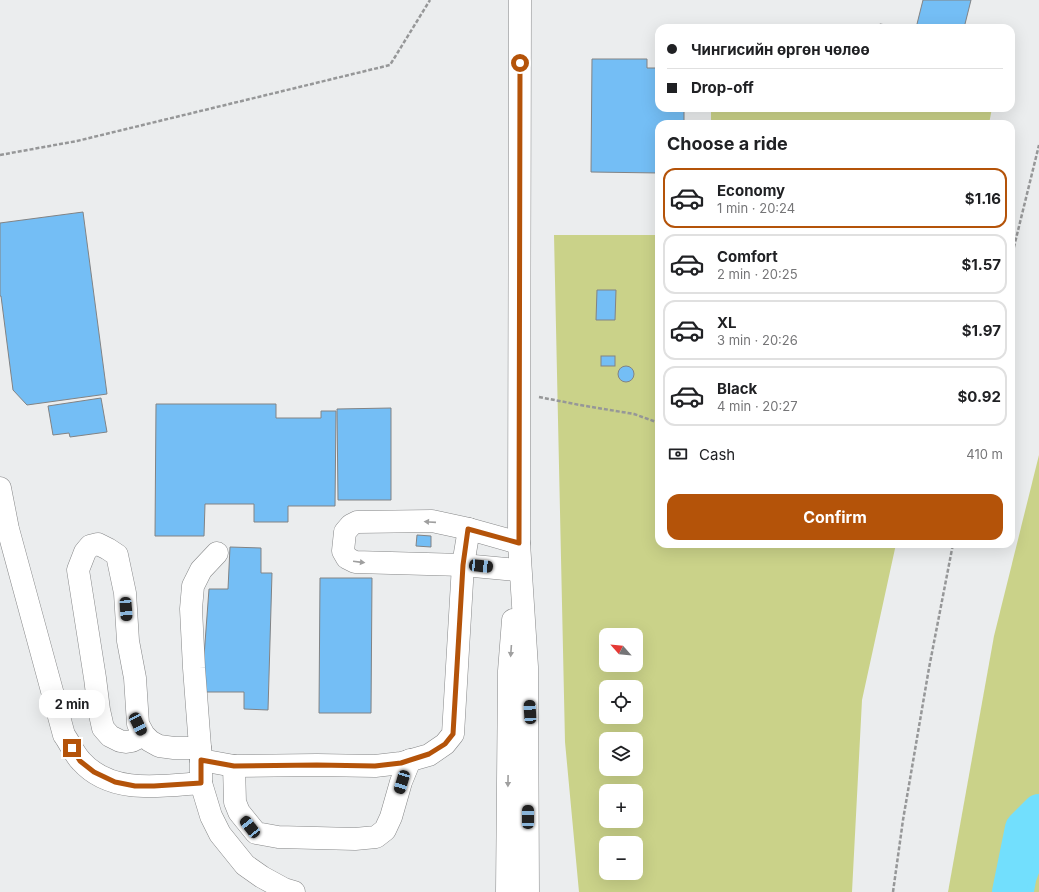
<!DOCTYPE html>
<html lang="en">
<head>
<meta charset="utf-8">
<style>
  body { margin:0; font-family:Inter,sans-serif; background:#f6f6f6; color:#202124; height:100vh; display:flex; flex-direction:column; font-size:15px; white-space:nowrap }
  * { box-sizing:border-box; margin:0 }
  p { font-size:13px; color:#757577 }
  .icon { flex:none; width:22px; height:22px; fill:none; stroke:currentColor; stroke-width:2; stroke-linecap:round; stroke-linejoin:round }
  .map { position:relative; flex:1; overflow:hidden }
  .drawer { position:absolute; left:655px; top:120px; width:360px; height:428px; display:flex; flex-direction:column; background:#fff; border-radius:12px; box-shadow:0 4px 16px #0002 }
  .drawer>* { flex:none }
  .guide { position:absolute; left:655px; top:24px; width:360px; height:88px; border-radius:12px; box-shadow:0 4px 16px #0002; display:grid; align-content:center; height:88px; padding:0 12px; background:#fff }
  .needle { width:26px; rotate:297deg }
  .buttons { position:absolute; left:599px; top:628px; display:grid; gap:8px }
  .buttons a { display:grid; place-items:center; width:44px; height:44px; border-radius:8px; background:#fff; box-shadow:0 4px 16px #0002; font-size:20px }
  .end { position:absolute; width:18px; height:18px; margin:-9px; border:5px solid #b45309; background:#fff; box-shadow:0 0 0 2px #fff }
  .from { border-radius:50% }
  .bubble { position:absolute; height:28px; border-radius:12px; background:#fff; box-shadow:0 4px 16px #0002; font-size:13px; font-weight:700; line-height:28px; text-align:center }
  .car { position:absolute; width:12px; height:24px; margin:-12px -6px; border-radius:5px; box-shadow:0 0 3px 1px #0007; background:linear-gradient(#222 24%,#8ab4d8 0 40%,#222 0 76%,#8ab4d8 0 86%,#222 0) }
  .guide b { display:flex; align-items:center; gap:14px; height:38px; font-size:15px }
  .guide b+b { border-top:1px solid #e0e0e0 }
  .guide i { width:10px; height:10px; background:#202124 }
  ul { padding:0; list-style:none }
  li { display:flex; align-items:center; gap:12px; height:60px; margin:0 8px 6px; padding:0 4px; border:2px solid #e0e0e0; border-radius:12px }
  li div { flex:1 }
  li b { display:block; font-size:15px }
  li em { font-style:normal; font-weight:700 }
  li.active { border-color:#b45309 }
  li>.icon { width:36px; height:36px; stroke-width:1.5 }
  h2 { padding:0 12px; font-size:18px; line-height:48px }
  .pay { display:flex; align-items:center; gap:10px; height:44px; padding:0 12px; font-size:15px }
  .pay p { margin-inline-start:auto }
  .action { display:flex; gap:8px; margin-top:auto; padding:8px 12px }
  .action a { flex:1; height:46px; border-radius:12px; background:#b45309; color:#fff; font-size:16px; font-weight:700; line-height:46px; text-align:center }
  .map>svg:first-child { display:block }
</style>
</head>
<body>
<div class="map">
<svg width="1039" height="892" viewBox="0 0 1039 892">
  <rect width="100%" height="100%" fill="#ebedee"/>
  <g fill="#cad289" fill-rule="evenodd">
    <polygon points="711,108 992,108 989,124 711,124"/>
    <path d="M554 235H659V544H896L862 700 852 892H579L565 742ZM606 635H636V665H606ZM606 687H636V717H606ZM606 739H636V769H606ZM606 791H636V821H606ZM606 843H636V873H606Z"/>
    <polygon points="1039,455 1039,892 948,892 994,636"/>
  </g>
  <polygon fill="#72dffd" points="1039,804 1039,873 1036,881 1034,892 1005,892 1009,870 1033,811"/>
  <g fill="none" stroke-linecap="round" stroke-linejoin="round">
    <polyline stroke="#72dffd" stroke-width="34" points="1009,892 1022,828 1039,811"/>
  </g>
  <g fill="#74bef5" stroke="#828384">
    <polygon points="923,0 971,0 964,28 916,28"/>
    <polygon points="880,24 886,25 888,28 875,28"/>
    <polygon points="592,59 647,59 647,68 659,68 659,108 684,108 684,124 659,124 659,173 591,172"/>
    <polygon points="83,212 107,394 27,405 13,390 1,296 0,296 0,223"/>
    <polygon points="597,290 616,290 615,320 596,320"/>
    <rect x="601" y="356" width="14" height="10"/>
    <circle cx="626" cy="374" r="8"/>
    <polygon points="101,398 107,432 70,437 69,433 53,435 48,406"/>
    <polygon points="156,404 276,404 276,418 321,418 321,411 336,411 335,506 288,506 288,522 254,522 254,504 205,504 204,536 155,536"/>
    <polygon points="391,408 391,500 338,500 337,409"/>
    <polygon points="417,535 431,536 431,547 416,546"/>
    <polygon points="230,547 261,548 261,573 272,573 268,710 244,709 244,692 206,692 203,670 209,589 228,589"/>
    <polygon points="320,578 372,578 371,713 319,713"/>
  </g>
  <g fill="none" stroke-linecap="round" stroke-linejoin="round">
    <defs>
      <g id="minor">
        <path d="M0 488 8 529 64 735C70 743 74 754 81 761 111 795 161 786 201 783"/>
        <polyline points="217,553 201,570 193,586 191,609 194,668 201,760 201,783 211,816 220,834 245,865 262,877 284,889 294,892"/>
        <polyline points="517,570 463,565 355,562 347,558 343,551 345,532 351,525 357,522 432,521 469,529 519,543"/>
        <polyline points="144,735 132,741 126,742 120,741 110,736 103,728 99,710 95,678 78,570 85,552 90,546 98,544 108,549 117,555 125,593 128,641 135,678 138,724 144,735 150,741 159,746 174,748 200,748"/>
        <polyline points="201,760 234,766 317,765 375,766 401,763 429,755 445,744 453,734 463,565 469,529"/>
        <polyline points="234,766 235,802 239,812 256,833 278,837 355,839 376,837 385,830 391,817 401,782 410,760"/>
      </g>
      <g id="highway">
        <polyline points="520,0 519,543 527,667 528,892"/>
        <polyline points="507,892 509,671 513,620"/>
      </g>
    </defs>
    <use href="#minor" stroke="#868788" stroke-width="23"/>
    <use href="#highway" stroke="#868788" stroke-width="23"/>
    <g stroke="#969798" stroke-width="2.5" stroke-dasharray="4 2" stroke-linecap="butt">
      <polyline points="0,155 77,141 390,65 430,0"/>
      <polyline points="1011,259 1039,145"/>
      <polyline points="539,397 580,405 634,414 659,423"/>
      <polyline points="893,892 903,820 929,668 953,544"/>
    </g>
    <use href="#minor" stroke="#fff" stroke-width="22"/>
    <use href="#highway" stroke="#fff" stroke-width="22"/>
  </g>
  <defs><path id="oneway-solid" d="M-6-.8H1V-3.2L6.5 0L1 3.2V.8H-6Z"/></defs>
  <g fill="#9f9f9f">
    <use href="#oneway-solid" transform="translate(430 522) rotate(-176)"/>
    <use href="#oneway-solid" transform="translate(359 562) rotate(7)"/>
    <use href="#oneway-solid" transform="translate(511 651) rotate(94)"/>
    <use href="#oneway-solid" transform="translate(508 781) rotate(91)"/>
  </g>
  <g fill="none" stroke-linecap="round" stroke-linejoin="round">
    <polyline stroke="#b45309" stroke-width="5" points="72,748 80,761 94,772 115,782 135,786 154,786 201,783 201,760 234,766 317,765 375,766 401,763 429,754 445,744 453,734 463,565 468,529 519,543 520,63"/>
  </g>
</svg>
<div class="buttons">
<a><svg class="needle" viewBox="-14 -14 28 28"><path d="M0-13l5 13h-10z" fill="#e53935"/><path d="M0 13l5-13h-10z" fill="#757577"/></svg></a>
<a><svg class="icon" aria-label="locate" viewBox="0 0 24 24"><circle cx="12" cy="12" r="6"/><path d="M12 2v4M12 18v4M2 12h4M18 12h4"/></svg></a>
<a><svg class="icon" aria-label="layers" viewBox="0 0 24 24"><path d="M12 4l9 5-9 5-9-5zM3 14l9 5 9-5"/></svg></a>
<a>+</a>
<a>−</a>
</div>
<i class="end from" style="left:520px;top:63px"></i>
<i class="end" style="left:72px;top:748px"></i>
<div class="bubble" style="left:39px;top:690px;width:66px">2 min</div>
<i class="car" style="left:481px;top:566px;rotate:96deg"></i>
<i class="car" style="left:126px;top:609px;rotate:176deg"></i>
<i class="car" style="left:530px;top:712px;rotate:357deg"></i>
<i class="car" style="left:138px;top:724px;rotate:154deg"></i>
<i class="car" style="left:402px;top:782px;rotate:197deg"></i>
<i class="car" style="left:528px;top:817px;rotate:0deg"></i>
<i class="car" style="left:250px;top:827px;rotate:322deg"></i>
<div class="guide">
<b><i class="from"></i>Чингисийн өргөн чөлөө</b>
<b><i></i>Drop-off</b>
</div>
<section class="drawer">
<h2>Choose a ride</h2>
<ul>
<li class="active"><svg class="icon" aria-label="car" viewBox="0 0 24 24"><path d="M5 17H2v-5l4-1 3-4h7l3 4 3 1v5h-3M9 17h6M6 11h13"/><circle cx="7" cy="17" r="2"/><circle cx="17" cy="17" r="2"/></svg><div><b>Economy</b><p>1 min · 20:24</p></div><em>$1.16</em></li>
<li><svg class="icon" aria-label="car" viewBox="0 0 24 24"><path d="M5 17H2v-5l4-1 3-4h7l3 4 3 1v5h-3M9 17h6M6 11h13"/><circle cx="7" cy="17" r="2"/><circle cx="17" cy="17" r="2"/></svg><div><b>Comfort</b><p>2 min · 20:25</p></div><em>$1.57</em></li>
<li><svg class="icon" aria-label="car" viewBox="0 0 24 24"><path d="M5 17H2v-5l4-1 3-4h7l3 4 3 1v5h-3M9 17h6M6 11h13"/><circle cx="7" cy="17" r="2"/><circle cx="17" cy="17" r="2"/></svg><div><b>XL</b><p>3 min · 20:26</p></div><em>$1.97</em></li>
<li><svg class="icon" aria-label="car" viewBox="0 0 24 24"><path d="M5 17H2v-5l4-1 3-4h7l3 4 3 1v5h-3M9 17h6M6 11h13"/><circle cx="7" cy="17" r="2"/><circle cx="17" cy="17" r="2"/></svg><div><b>Black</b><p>4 min · 20:27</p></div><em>$0.92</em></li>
</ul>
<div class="pay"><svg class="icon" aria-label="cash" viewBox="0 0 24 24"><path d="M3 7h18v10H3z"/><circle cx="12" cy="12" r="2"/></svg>Cash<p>410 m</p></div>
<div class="action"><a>Confirm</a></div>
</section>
</div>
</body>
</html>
